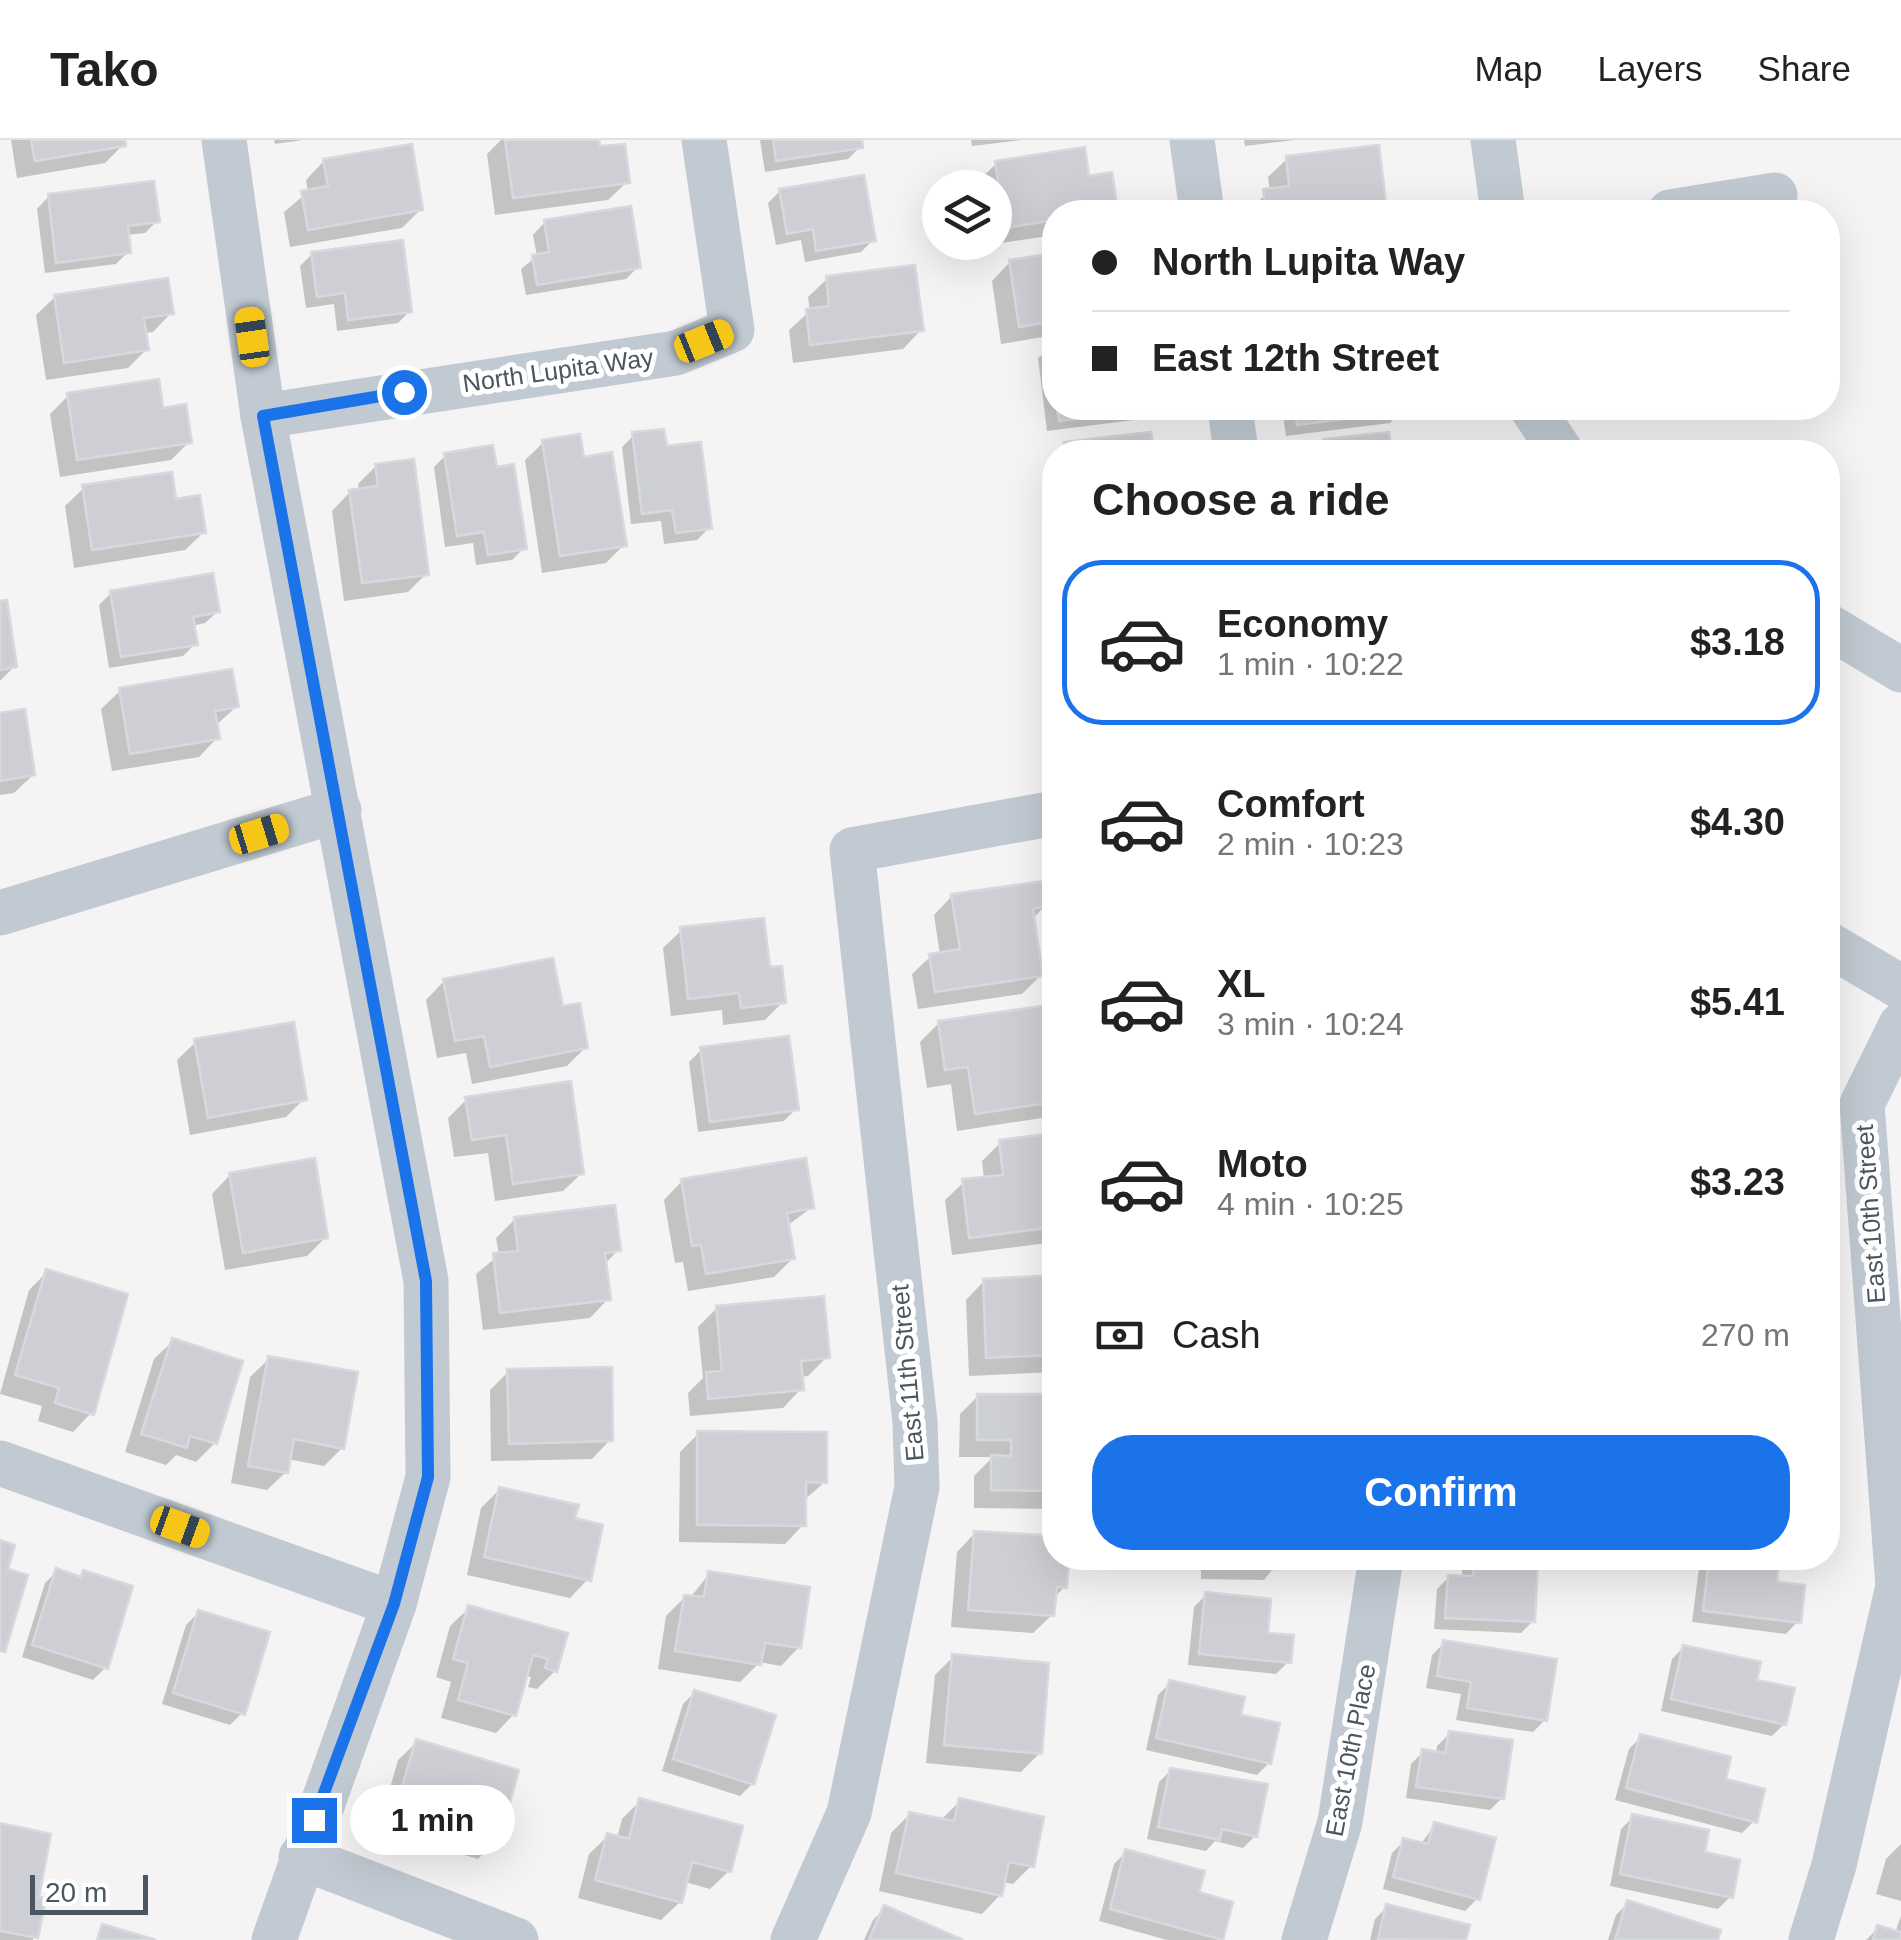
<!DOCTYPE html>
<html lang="en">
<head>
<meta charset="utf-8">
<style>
  body { margin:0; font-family:Helvetica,sans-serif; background:#f6f6f6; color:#222; height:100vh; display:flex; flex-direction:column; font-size:38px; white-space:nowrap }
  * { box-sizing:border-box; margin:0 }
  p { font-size:32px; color:#767676 }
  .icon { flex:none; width:55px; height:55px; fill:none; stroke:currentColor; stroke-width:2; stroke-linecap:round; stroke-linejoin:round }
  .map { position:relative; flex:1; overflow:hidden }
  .side { position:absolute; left:1042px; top:300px; width:798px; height:1130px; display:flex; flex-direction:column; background:#fff; border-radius:40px; box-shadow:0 10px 40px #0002 }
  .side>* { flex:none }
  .top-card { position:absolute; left:1042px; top:60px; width:798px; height:220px; border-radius:40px; box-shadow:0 10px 40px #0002; display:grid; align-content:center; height:220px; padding:0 50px; background:#fff }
  .fabs { position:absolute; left:922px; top:30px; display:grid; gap:20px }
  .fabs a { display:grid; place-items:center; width:90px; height:90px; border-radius:50%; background:#fff; box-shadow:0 10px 40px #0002; font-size:50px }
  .scale { position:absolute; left:30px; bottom:25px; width:118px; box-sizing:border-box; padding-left:10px; border:5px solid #4a5661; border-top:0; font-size:28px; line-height:35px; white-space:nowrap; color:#4a5661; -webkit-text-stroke:8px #fff; paint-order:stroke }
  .end { position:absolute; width:45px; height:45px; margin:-22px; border:12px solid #1a73e8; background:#fff; box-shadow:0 0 0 5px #fff }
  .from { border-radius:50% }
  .bubble { position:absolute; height:70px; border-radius:35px; background:#fff; box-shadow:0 10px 40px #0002; font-size:32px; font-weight:700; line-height:70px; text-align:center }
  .car { position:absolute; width:30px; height:60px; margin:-30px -15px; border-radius:12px; box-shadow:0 0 8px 2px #0007; background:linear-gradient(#f5c518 24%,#345 0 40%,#f5c518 0 76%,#345 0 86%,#f5c518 0) }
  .top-card b { display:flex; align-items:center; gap:35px; height:95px; font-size:38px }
  .top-card b+b { border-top:2px solid #e0e0e0 }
  .top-card i { width:25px; height:25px; background:#222 }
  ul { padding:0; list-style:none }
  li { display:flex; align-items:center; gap:30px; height:165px; margin:0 20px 15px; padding:0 30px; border:5px solid transparent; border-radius:40px }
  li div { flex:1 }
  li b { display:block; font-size:38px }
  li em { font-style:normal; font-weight:700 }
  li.current { border-color:#1a73e8 }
  li>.icon { width:90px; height:90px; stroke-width:1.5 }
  h2 { padding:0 50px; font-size:45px; line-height:120px }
  .pay { display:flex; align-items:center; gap:25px; height:110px; padding:0 50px; font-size:38px }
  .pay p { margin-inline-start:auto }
  .primary-button { display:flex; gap:20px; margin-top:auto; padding:20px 50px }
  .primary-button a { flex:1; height:115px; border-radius:40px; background:#1a73e8; color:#fff; font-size:40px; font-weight:700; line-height:115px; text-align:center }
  header { display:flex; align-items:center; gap:60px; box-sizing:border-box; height:140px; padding:0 50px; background:#fff; border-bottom:2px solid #e0e0e0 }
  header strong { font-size:48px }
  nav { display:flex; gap:55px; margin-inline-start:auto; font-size:35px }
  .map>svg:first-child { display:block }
</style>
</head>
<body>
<header>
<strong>Tako</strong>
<nav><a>Map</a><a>Layers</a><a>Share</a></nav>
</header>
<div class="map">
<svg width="1901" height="1800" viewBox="0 0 1901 1800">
  <rect width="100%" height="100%" fill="#f5f3f3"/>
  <g fill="#0003">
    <polygon points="11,0 122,0 123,5 105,23 17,38"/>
    <polygon points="274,0 303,0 275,4"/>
    <polygon points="501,0 597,0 598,9 627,42 608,60 495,75 487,14"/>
    <polygon points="760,0 859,0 860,7 848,19 765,32"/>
    <polygon points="971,0 1022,0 972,6"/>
    <polygon points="1244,0 1295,0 1245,6"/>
    <polygon points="1376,8 1384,72 1246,72 1270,51 1268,37 1287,19"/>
    <polygon points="324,21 421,69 402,88 290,107 284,72 308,52 306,40"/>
    <polygon points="996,24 1087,39 1115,70 1055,72 1055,95 987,105 995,102 995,48 978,48 977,42"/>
    <polygon points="780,51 873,100 861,112 805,122 801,100 776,105 768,63"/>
    <polygon points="49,56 157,81 145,93 126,95 128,112 116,124 45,133 37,69"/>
    <polygon points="545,82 638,127 626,139 526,155 521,129 537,116 533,95"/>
    <polygon points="312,114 410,171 398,183 337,191 334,164 306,168 300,126"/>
    <polygon points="1055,115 1055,195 1001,204 992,141 1010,122"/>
    <polygon points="827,139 921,190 903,209 793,223 789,190 810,171 808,157"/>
    <polygon points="55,157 171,173 153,192 144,193 147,209 128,228 46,240 36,175"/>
    <polygon points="1055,205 1055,268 1146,268 1134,280 1047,291 1038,218"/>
    <polygon points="69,255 161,270 189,302 171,320 60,337 50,274"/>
    <polygon points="1282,268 1401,268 1402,271 1390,283 1286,296"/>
    <polygon points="634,295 709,388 697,400 664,404 661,381 631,384 622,307"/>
    <polygon points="1149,295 1151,312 1057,312 1065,304"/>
    <polygon points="1387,295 1389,312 1313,312 1325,301"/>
    <polygon points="544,302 624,405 606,423 542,433 525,320"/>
    <polygon points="446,315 495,330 524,408 512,420 476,425 473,403 445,407 434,327"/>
    <polygon points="376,326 426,434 408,452 344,461 332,371 350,352 359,351 358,344"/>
    <polygon points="84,348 174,362 204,392 185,410 74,428 65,366"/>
    <polygon points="1055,416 1055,482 1048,424"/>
    <polygon points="111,453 218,471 205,483 192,486 195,504 183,516 109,528 99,465"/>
    <polygon points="0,464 15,526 0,541"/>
    <polygon points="120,551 236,567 215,586 217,598 199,617 112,631 101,569"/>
    <polygon points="0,576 33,635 14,653 0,655"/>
    <polygon points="952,756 1045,766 1032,779 1041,835 1022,854 918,869 912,834 931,816 940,815 934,775"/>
    <polygon points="682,790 768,830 783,862 765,880 723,885 722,870 671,876 663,808"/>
    <polygon points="444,841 586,907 567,926 472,944 466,913 437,918 426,860"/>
    <polygon points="1055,866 1055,970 1048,977 957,991 951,944 927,948 920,902 939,883"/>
    <polygon points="196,902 304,959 286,977 190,995 177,920"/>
    <polygon points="701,910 796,969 784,981 698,992 689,922"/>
    <polygon points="467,959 582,1033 563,1051 495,1061 488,1013 454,1017 448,978"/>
    <polygon points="1055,996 1055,1102 952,1115 945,1060 964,1042 984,1039 982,1021 1000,1003"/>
    <polygon points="230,1035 325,1098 307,1116 225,1130 212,1054"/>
    <polygon points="682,1041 812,1067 787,1086 793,1118 774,1137 688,1151 683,1122 675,1123 664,1060"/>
    <polygon points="515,1079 618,1110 604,1125 608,1159 590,1178 483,1190 476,1134 499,1115 496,1098"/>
    <polygon points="47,1132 91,1273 73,1292 38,1281 42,1266 0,1254 29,1150"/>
    <polygon points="1055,1138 1055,1232 969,1236 966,1160 984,1141"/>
    <polygon points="717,1168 827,1217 808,1236 800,1237 801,1249 783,1268 690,1276 688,1253 703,1238 698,1187"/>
    <polygon points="173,1201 215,1303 196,1322 176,1315 166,1325 125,1312 154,1219"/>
    <polygon points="269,1219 342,1308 324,1326 288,1319 286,1332 267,1350 231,1343 250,1237"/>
    <polygon points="508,1232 610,1300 592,1319 491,1321 490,1250"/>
    <polygon points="978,1256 1055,1257 1055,1369 974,1368 974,1336 993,1317 959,1317 960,1274"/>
    <polygon points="698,1294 825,1342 804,1360 803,1385 785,1404 679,1402 680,1312"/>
    <polygon points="499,1350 572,1380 588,1439 570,1458 467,1435 481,1368"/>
    <polygon points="975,1393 1055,1399 1055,1418 1067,1418 1065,1447 1053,1458 1052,1475 1033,1493 951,1487 957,1412"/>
    <polygon points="1201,1418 1297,1418 1290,1425 1276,1425 1264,1440 1201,1439"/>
    <polygon points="1473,1418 1536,1419 1533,1481 1521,1493 1434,1489 1437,1449 1449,1437 1462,1438 1462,1428"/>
    <polygon points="1709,1418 1776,1424 1774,1444 1798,1481 1786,1494 1692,1482 1699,1428"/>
    <polygon points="57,1431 79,1438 84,1433 105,1528 93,1540 22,1517 45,1443"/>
    <polygon points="709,1434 799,1507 781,1526 760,1522 740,1542 658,1529 666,1476 685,1457 690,1458"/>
    <polygon points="1206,1455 1266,1495 1288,1522 1276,1534 1188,1525 1194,1467"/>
    <polygon points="469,1468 565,1495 555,1531 537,1549 528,1547 531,1537 525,1536 514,1574 496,1593 441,1578 451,1542 436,1537 450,1486"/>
    <polygon points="198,1473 242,1573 230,1585 162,1564 186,1485"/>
    <polygon points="1444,1503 1545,1580 1533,1592 1456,1580 1461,1554 1426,1548 1432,1515"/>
    <polygon points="1684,1507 1754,1542 1784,1584 1772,1596 1661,1571 1672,1519"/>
    <polygon points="953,1517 1040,1613 1021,1632 926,1623 935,1535"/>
    <polygon points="1170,1543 1238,1576 1269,1623 1257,1635 1146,1610 1158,1555"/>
    <polygon points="695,1552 752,1644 740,1656 662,1631 683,1564"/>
    <polygon points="1450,1593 1502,1658 1490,1670 1406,1658 1411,1624 1423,1612 1436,1614 1437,1606"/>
    <polygon points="1641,1597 1723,1640 1754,1681 1742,1693 1615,1660 1629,1609"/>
    <polygon points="417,1602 496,1700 478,1719 378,1690 398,1620"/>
    <polygon points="1171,1630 1255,1696 1243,1708 1215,1701 1206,1711 1147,1699 1159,1642"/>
    <polygon points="640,1661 729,1731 710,1749 685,1742 680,1762 661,1780 578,1758 589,1714 608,1696 617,1698 622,1679"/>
    <polygon points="960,1661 1031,1726 1013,1744 1003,1742 1000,1755 982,1774 879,1751 891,1693 910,1674 940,1681"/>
    <polygon points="1633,1677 1702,1714 1730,1757 1718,1769 1610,1746 1621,1689"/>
    <polygon points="0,1685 36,1759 33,1800 0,1800"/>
    <polygon points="1435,1685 1477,1759 1465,1771 1383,1749 1392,1713 1404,1701 1420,1705"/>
    <polygon points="1901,1704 1901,1761 1876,1754 1886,1719"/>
    <polygon points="1126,1712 1196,1754 1230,1763 1220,1800 1167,1800 1099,1781 1114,1724"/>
    <polygon points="1628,1763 1715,1800 1608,1800 1616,1775"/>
    <polygon points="1387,1767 1467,1787 1464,1800 1370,1800 1375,1779"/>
    <polygon points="885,1768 958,1800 864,1800 873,1780"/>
    <polygon points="1901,1776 1901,1800 1866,1800 1878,1788 1895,1793"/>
  </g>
  <g fill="#cdcfd5" stroke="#d7d9de" stroke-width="2.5">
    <polygon points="31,0 125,0 126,6 35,21"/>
    <polygon points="505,0 599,0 600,6 625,4 630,43 513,58"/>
    <polygon points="773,0 862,0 863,8 776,21"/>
    <polygon points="412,4 423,70 308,90 301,51 328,46 323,19"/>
    <polygon points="1379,5 1387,72 1266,72 1263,49 1289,46 1286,16"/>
    <polygon points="1085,7 1089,36 1112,32 1118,71 1055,72 1055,80 1005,88 995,21"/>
    <polygon points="864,35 876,101 816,111 813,89 787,94 779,49"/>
    <polygon points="154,41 160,82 128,86 131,113 56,123 48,54"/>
    <polygon points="631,66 641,128 537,145 532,115 549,112 544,80"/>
    <polygon points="403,100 412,172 348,180 345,153 317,157 311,112"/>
    <polygon points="1055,113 1055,181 1019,187 1009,120"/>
    <polygon points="915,125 924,191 810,205 806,169 829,166 826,136"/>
    <polygon points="168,138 174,174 144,178 149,210 64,223 54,155"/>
    <polygon points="159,239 163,268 186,264 192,303 77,320 67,253"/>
    <polygon points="1057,268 1149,268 1149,269 1059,281"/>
    <polygon points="1295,268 1404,268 1404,271 1297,285"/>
    <polygon points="664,289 667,306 701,302 712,389 676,393 672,370 642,374 632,292"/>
    <polygon points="1151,292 1154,312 1065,312 1064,302"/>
    <polygon points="1389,292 1392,312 1325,312 1323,299"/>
    <polygon points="580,294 584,317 612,312 627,406 560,416 542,300"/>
    <polygon points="493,305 497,327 514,324 527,409 488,415 484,392 457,396 444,313"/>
    <polygon points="414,319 429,435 362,443 349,350 378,346 375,324"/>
    <polygon points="172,332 176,359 200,355 206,393 92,410 82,345"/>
    <polygon points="213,433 220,472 193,477 198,505 121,517 110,451"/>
    <polygon points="7,460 17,527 0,530 0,461"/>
    <polygon points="232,529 239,567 215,571 220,599 130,614 119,548"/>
    <polygon points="25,569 35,635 0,641 0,573"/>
    <polygon points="1044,741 1048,766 1033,769 1043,836 935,852 929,814 960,809 951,754"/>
    <polygon points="764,778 770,827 782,826 786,863 741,868 739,853 688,859 680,787"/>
    <polygon points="553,818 563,866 580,863 588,908 490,927 484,896 455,901 443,839"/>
    <polygon points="1055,864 1055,962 975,974 968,927 945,930 938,881"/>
    <polygon points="294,882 307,960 208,978 194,899"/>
    <polygon points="789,896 799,970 710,982 700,907"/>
    <polygon points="571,941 584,1034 513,1044 506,995 472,1000 465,957"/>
    <polygon points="1055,993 1055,1087 969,1098 962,1039 1003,1035 999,1000"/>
    <polygon points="315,1018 328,1098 243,1113 229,1033"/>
    <polygon points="806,1018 814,1068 787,1073 795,1119 706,1134 701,1105 692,1106 681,1039"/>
    <polygon points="615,1065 621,1111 605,1113 611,1160 500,1173 493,1113 518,1111 514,1077"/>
    <polygon points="46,1129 128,1154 94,1275 55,1263 59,1248 15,1235"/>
    <polygon points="1055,1135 1055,1215 986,1218 983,1139"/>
    <polygon points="824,1156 830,1218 801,1221 804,1250 708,1259 706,1232 722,1231 716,1166"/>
    <polygon points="172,1198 243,1221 217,1304 190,1296 187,1308 141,1294"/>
    <polygon points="268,1216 358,1232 344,1309 294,1299 288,1333 248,1326"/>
    <polygon points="612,1227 613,1301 509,1304 507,1229"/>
    <polygon points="977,1254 1055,1254 1055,1351 991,1350 991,1315 1011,1316 1011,1300 977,1300"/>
    <polygon points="697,1291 827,1292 827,1343 806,1342 806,1386 697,1385"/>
    <polygon points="499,1347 579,1365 575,1378 603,1385 591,1441 484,1417"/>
    <polygon points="974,1391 1055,1396 1055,1418 1069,1418 1067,1448 1057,1447 1054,1476 968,1470"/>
    <polygon points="0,1400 15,1405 8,1429 28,1435 5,1512 0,1511"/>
    <polygon points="1212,1418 1279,1418 1278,1429 1212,1428"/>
    <polygon points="1473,1418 1538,1418 1535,1482 1445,1478 1448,1435 1473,1436"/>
    <polygon points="1709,1418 1779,1422 1777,1442 1805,1445 1801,1483 1703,1471"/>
    <polygon points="56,1428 81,1437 83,1430 133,1446 108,1529 32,1505"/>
    <polygon points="708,1431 810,1447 801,1508 765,1503 761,1525 675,1511 684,1455 704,1457"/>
    <polygon points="1205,1452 1271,1459 1268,1493 1294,1495 1291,1523 1199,1514"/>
    <polygon points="468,1465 568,1493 557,1532 545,1528 548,1519 533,1515 516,1576 458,1560 468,1523 453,1519"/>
    <polygon points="198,1470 270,1492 245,1575 173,1553"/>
    <polygon points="1443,1500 1557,1519 1547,1581 1467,1568 1471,1542 1437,1536"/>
    <polygon points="1683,1505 1761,1522 1757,1540 1795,1548 1786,1585 1671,1559"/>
    <polygon points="952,1514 1049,1523 1042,1614 944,1605"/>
    <polygon points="1169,1540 1245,1557 1241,1575 1280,1583 1271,1624 1156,1598"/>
    <polygon points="694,1550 776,1575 754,1645 673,1619"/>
    <polygon points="1449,1591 1513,1600 1504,1659 1416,1647 1422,1609 1445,1613"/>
    <polygon points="1640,1594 1731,1617 1726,1639 1765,1649 1757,1683 1626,1648"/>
    <polygon points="416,1599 519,1630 499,1702 395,1671"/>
    <polygon points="1170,1628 1268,1644 1257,1697 1222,1689 1220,1700 1158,1687"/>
    <polygon points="639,1658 743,1686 731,1732 692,1722 682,1763 595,1740 607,1693 629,1699"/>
    <polygon points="959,1658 1044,1677 1034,1727 1009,1722 1002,1756 896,1733 909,1672 954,1681"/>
    <polygon points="1632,1674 1709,1690 1705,1712 1740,1720 1733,1758 1620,1734"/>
    <polygon points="1434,1682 1496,1698 1480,1760 1393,1737 1403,1698 1428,1704"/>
    <polygon points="0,1683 51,1694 39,1757 46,1758 38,1798 0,1791"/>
    <polygon points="1125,1709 1205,1731 1199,1752 1233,1762 1223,1800 1110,1769"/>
    <polygon points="1627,1760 1721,1790 1718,1800 1615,1800"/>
    <polygon points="1386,1764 1470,1785 1466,1800 1378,1799"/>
    <polygon points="884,1765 963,1800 869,1800"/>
    <polygon points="102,1784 156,1800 97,1800"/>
    <polygon points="1877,1785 1901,1792 1901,1800 1873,1800"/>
  </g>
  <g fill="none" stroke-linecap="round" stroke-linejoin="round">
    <g stroke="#c1cad2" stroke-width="45">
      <polyline points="224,0 263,276 426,1141 428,1337 394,1464 274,1800"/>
      <polyline points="1192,0 1202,72"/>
      <polyline points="1493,0 1503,72"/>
      <polyline points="1670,72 1775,55"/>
      <polyline points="1230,268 1236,312"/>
      <polyline points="1532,268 1561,312"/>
      <polyline points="263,276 676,213 732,190 704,0"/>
      <polyline points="1828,486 1901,530"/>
      <polyline points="0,773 339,670"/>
      <polyline points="1828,804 1901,847"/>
      <polyline points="0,1323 394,1464"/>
      <polyline points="301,1717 516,1800"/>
      <polyline points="793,1800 849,1673 917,1347 915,1282 852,710 1055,673"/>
      <polyline points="1304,1800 1340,1682 1381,1418"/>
      <polyline points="1811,1800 1834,1725 1898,1446 1862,964 1901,885"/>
    </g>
  </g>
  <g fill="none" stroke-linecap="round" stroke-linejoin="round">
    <polyline stroke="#1a73e8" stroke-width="12" points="314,1680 394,1464 428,1337 426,1141 263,276 404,252"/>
  </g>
  <g text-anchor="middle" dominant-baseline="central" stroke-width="10" stroke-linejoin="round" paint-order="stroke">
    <g font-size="25" fill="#4a5661" stroke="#fff">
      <text transform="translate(558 230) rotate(-8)">North Lupita Way</text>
      <text transform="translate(1870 1074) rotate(-94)">East 10th Street</text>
      <text transform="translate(907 1233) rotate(-95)">East 11th Street</text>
      <text transform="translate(1350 1610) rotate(-79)">East 10th Place</text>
    </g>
  </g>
</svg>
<div class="fabs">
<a><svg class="icon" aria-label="layers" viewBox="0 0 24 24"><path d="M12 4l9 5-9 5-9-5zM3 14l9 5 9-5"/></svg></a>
</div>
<div class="scale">20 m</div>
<i class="end from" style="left:404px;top:252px"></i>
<i class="end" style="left:314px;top:1680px"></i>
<div class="bubble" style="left:350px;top:1645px;width:165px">1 min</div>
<i class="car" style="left:252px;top:197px;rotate:352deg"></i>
<i class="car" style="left:704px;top:201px;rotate:68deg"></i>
<i class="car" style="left:259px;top:694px;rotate:73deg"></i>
<i class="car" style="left:180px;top:1387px;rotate:110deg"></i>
<div class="top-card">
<b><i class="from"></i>North Lupita Way</b>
<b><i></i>East 12th Street</b>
</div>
<section class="side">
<h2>Choose a ride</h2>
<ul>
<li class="current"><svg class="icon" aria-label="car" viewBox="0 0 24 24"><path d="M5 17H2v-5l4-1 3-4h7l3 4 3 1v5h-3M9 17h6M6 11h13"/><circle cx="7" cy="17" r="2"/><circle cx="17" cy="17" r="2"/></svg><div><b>Economy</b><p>1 min · 10:22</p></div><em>$3.18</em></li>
<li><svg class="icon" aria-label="car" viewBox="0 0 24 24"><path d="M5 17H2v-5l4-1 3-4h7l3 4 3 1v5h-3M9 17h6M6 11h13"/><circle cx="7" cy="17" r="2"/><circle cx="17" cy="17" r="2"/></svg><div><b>Comfort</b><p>2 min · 10:23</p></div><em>$4.30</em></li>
<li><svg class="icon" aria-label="car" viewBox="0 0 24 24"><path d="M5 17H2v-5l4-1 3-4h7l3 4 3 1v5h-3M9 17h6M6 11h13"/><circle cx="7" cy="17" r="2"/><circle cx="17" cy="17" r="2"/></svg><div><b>XL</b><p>3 min · 10:24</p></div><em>$5.41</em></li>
<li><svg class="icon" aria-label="car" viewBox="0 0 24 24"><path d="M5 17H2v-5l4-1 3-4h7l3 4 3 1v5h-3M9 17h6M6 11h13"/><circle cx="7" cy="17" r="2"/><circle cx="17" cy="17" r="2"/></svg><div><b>Moto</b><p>4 min · 10:25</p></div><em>$3.23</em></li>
</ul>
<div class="pay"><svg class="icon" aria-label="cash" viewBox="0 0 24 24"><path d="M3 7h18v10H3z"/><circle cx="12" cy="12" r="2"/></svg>Cash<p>270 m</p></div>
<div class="primary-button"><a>Confirm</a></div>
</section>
</div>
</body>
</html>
